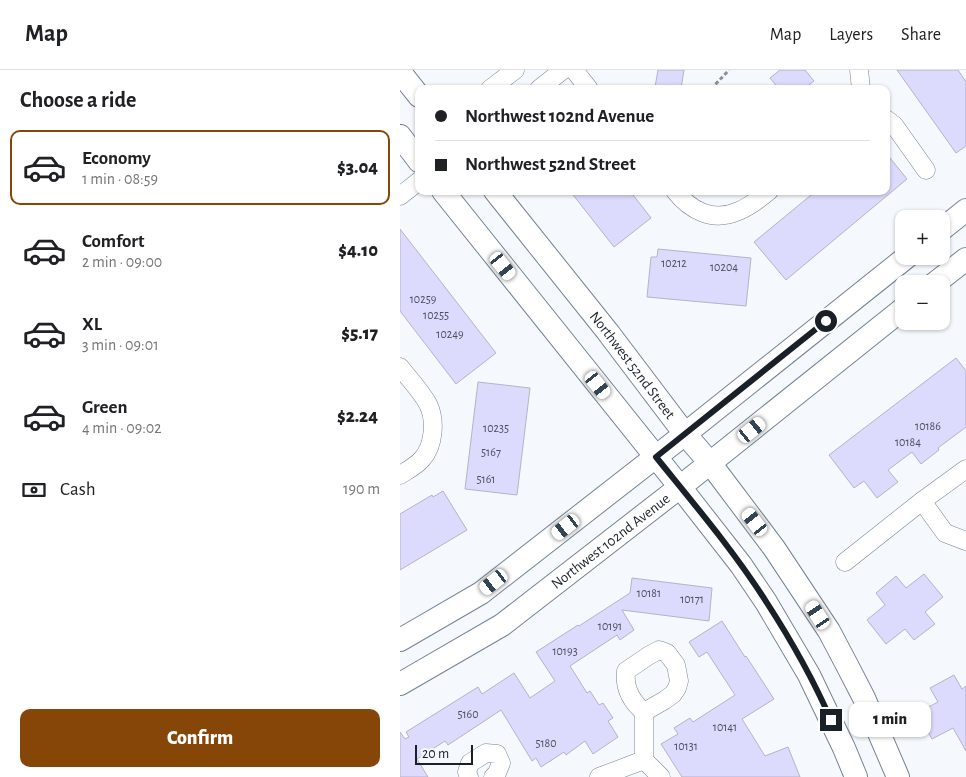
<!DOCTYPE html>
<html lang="en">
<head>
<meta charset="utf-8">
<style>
  body { margin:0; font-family:"Alegreya Sans",sans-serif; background:#f2f2f2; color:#202124; height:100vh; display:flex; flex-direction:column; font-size:19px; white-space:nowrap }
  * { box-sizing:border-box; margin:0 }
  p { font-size:16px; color:#757577 }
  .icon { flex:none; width:28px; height:28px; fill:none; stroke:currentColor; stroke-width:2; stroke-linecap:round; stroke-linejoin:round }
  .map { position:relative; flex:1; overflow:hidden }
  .panel { display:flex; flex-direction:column; background:#fff; width:400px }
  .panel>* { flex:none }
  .hud { position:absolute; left:15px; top:15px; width:475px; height:110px; border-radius:10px; box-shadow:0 1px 4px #0004; display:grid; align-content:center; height:110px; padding:0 20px; background:#fff }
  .tools { position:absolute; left:495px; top:140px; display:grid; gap:10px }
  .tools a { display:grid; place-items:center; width:55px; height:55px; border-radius:10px; background:#fff; box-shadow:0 1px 4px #0004; font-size:25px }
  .scale { position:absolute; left:15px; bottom:12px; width:58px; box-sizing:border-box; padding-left:5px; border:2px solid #1a2028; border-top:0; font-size:14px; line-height:18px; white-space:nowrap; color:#1a2028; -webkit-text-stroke:4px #f5f8fc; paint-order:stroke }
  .end { position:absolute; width:22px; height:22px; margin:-11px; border:6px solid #1a2028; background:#fff; box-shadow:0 0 0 2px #fff }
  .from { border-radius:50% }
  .bubble { position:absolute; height:35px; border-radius:10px; background:#fff; box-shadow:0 1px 4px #0004; font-size:16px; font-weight:800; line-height:35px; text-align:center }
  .car { position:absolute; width:15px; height:30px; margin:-15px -8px; border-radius:6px; box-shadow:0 0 4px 1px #0007; background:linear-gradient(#fff 24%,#345 0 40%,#fff 0 76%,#345 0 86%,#fff 0) }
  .hud b { display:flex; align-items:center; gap:18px; height:48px; font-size:19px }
  .hud b+b { border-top:1px solid #e0e0e0 }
  .hud i { width:12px; height:12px; background:#202124 }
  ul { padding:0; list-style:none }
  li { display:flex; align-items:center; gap:15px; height:75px; margin:0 10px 8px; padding:0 10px; border:2px solid transparent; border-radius:10px }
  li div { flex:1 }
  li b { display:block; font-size:19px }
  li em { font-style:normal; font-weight:800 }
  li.selected { border-color:#854607 }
  li>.icon { width:45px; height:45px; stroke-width:1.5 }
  h2 { padding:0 20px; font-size:22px; line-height:60px }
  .pay { display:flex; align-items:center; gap:12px; height:55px; padding:0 20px; font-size:19px }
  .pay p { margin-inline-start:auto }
  .action { display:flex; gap:10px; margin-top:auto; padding:10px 20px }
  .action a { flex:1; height:58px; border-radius:10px; background:#854607; color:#fff; font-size:20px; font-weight:800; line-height:58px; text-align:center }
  header { display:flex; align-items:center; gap:30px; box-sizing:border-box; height:70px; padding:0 25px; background:#fff; border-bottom:1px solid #e0e0e0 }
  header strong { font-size:24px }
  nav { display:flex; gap:28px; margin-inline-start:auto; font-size:18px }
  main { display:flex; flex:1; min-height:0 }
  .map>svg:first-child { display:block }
</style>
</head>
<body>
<header>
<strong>Map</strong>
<nav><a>Map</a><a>Layers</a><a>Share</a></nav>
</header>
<main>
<section class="panel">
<h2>Choose a ride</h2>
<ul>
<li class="selected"><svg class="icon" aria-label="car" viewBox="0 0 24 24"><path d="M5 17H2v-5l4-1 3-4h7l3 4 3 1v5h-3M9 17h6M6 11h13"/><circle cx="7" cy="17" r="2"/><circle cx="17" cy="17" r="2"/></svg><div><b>Economy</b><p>1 min · 08:59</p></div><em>$3.04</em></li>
<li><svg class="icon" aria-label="car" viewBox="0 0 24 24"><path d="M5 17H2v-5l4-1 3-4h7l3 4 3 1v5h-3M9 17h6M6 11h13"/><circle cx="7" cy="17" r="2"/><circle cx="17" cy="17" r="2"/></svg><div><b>Comfort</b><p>2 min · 09:00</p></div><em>$4.10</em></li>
<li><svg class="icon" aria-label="car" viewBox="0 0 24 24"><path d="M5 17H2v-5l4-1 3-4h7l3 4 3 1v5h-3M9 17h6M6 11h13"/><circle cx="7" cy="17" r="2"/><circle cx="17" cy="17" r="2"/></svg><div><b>XL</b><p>3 min · 09:01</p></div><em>$5.17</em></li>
<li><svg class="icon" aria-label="car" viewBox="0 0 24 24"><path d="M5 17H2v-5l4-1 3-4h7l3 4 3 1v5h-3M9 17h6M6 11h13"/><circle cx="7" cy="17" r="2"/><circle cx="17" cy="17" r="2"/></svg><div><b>Green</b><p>4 min · 09:02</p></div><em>$2.24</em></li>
</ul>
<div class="pay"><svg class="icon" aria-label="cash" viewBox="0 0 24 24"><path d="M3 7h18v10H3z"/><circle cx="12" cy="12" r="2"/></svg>Cash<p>190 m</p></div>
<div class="action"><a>Confirm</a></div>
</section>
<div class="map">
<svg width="566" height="707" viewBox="0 0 566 707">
  <rect width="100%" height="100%" fill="#f5f8fc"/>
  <g fill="#dcdafd" stroke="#b4b3cb">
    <polygon points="258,0 284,0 281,19 267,19 255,17"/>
    <polygon points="380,0 405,0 414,11 404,19 379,19 370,8"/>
    <polygon points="497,0 558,0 566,12 566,76 556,83"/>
    <polygon points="486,83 507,109 386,210 354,172 416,121 486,121"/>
    <polygon points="170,121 230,121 251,148 214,177"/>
    <polygon points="0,159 96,283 56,314 0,241"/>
    <polygon points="258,179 351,188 346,236 247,227 251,187 257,187"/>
    <polygon points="556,288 566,301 566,357 538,378 539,380 521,394 512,382 488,400 498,412 477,428 464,411 454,418 429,385"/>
    <polygon points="78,312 130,318 117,425 65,419"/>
    <polygon points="43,421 67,460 0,500 0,444 32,425 33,427"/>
    <polygon points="524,504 543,527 525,542 535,554 514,570 505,559 486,574 467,550 485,535 476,523 496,506 506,518"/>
    <polygon points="232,508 312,518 309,551 222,540 234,560 220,570 217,565 170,596 187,623 190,621 199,635 203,633 213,648 208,651 218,667 193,684 185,671 166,685 164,682 141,697 136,688 132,691 101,640 48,675 45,671 17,689 28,707 0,707 0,662 5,669 9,667 6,662 78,617 82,624 114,603 130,628 155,611 136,582 178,555 179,556 230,523"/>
    <polygon points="322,551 345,587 346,586 374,629 342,649 365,686 388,677 400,707 282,707 261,674 278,664 274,658 290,648 293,652 335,625 307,582 299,587 289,572"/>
    <polygon points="554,605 562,619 566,616 566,681 553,658 532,669 517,643 538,632 530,618"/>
  </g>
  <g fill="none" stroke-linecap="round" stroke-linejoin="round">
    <defs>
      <g id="minor">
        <polyline points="174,0 189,19"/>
        <polyline points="459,0 461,19"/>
        <polyline points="90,19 115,0"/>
        <polyline points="139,19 163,0"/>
        <polyline points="486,49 494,55 526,100"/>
        <path d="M275 121C290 140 312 152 336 142 348 138 359 129 369 121"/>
        <polyline points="0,126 19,111"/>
        <path d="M0 297C9 309 21 321 28 334 36 350 34 376 22 389 16 396 8 400 0 405"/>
        <polyline points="522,431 545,463 566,471"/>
        <polyline points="445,492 522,431 566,399"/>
        <path d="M244 642 265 630 273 624 277 618 279 611 276 595 267 583 259 580 248 586 226 601C224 618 232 632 244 642V690L261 707"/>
        <polyline points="69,707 67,702 70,693 86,683 97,684 101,693 97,703 93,707"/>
        <polyline points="199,707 244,690"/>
      </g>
      <g id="tertiary">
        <polyline points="0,2 19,26"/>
        <polyline points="0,66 19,91"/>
        <polyline points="43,121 280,417 341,495 366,532 409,605 444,678 456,707"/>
        <path id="s1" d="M95 121 207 261 285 364 310 393 374 478 429 561 448 597 464 628 498 707"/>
        <polyline points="541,160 566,140"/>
        <polyline points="534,214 566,189"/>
        <polyline points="0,570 81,523 285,364 508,186"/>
        <path id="s2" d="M0 614 102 555 280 417 504 238"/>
      </g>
    </defs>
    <use href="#minor" stroke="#748397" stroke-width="19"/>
    <use href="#tertiary" stroke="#748397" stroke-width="24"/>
    <polyline stroke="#8c9197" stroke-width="3" stroke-dasharray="4 2.5" stroke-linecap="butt" points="311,19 329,0"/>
    <use href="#minor" stroke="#fff" stroke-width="18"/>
    <use href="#tertiary" stroke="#fff" stroke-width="22"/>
  </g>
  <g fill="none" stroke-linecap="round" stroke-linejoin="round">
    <path stroke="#1a2028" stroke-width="6" d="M426 251 256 387C294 434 334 481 367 533 391 570 413 609 431 650"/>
  </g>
  <g text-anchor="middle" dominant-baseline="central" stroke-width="5" stroke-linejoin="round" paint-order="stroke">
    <g font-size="12" fill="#4a4e5d">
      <text x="274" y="193">10212</text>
      <text x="324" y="197">10204</text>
      <text x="23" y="229">10259</text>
      <text x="36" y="245">10255</text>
      <text x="50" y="264">10249</text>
      <text x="528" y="356">10186</text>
      <text x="96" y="358">10235</text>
      <text x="508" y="372">10184</text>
      <text x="91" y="382">5167</text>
      <text x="86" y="409">5161</text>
      <text x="249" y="523">10181</text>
      <text x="292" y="529">10171</text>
      <text x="210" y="556">10191</text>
      <text x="165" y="581">10193</text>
      <text x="68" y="644">5160</text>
      <text x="325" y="657">10141</text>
      <text x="146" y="673">5180</text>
      <text x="286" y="676">10131</text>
    </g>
    <g font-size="15" fill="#1a2028" stroke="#f5f8fc">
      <text stroke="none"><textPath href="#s1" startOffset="222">Northwest 52nd Street</textPath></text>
      <text stroke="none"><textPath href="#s2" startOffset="255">Northwest 102nd Avenue</textPath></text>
    </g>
  </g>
</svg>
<div class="tools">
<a>+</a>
<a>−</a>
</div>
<div class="scale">20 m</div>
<i class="end from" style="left:426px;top:251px"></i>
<i class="end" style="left:431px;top:650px"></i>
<div class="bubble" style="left:449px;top:632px;width:82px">1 min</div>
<i class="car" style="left:103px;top:196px;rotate:141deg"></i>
<i class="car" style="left:198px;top:315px;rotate:141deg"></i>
<i class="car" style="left:352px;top:360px;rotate:51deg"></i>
<i class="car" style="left:355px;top:452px;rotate:322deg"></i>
<i class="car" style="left:166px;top:457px;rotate:232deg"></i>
<i class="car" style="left:94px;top:512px;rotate:232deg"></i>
<i class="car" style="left:418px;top:545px;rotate:327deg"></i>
<div class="hud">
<b><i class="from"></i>Northwest 102nd Avenue</b>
<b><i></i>Northwest 52nd Street</b>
</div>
</div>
</main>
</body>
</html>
